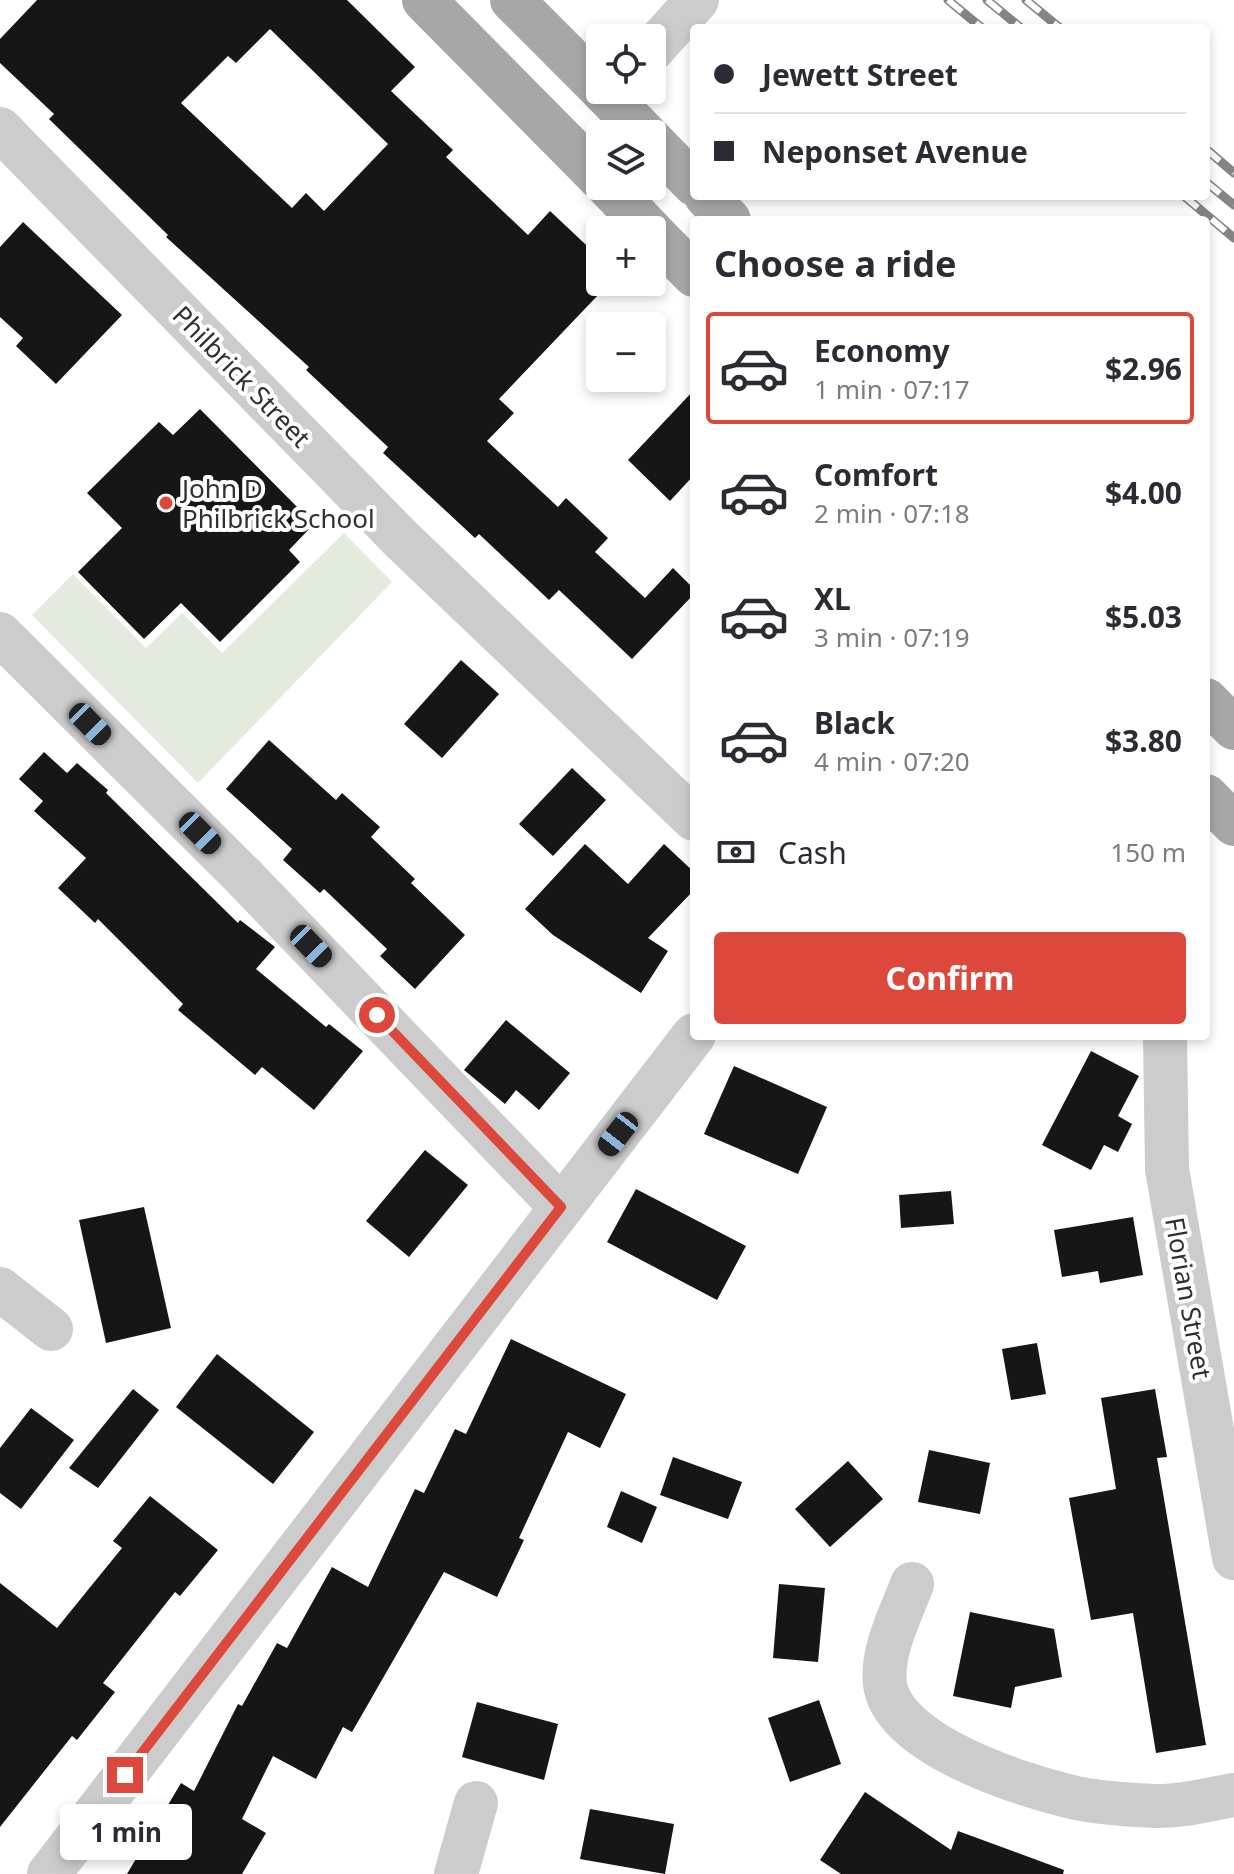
<!DOCTYPE html>
<html lang="en">
<head>
<meta charset="utf-8">
<style>
  body { margin:0; font-family:"Noto Sans",sans-serif; background:#f7f7f7; color:#2b2b33; height:100vh; display:flex; flex-direction:column; font-size:30px; white-space:nowrap }
  * { box-sizing:border-box; margin:0 }
  p { font-size:26px; color:#7c7c81 }
  .icon { flex:none; width:44px; height:44px; fill:none; stroke:currentColor; stroke-width:2; stroke-linecap:round; stroke-linejoin:round }
  .map { position:relative; flex:1; overflow:hidden }
  .sheet { position:absolute; left:690px; top:216px; width:520px; height:824px; display:flex; flex-direction:column; background:#fff; border-radius:8px; box-shadow:0 4px 12px #0003 }
  .sheet>* { flex:none }
  .banner { position:absolute; left:690px; top:24px; width:520px; height:176px; border-radius:8px; box-shadow:0 4px 12px #0003; display:grid; align-content:center; height:176px; padding:0 24px; background:#fff }
  .tools { position:absolute; left:586px; top:24px; display:grid; gap:16px }
  .tools a { display:grid; place-items:center; width:80px; height:80px; border-radius:8px; background:#fff; box-shadow:0 4px 12px #0003; font-size:40px }
  .end { position:absolute; width:36px; height:36px; margin:-18px; border:10px solid #dc483b; background:#fff; box-shadow:0 0 0 4px #fff }
  .from { border-radius:50% }
  .bubble { position:absolute; height:56px; border-radius:8px; background:#fff; box-shadow:0 4px 12px #0003; font-size:26px; font-weight:700; line-height:56px; text-align:center }
  .car { position:absolute; width:24px; height:48px; margin:-24px -12px; border-radius:10px; box-shadow:0 0 6px 2px #0007; background:linear-gradient(#222 24%,#8ab4d8 0 40%,#222 0 76%,#8ab4d8 0 86%,#222 0) }
  .banner b { display:flex; align-items:center; gap:28px; height:76px; font-size:30px }
  .banner b+b { border-top:2px solid #e1e1e2 }
  .banner i { width:20px; height:20px; background:#2b2b33 }
  ul { padding:0; list-style:none }
  li { display:flex; align-items:center; gap:24px; height:112px; margin:0 16px 12px; padding:0 8px; border:4px solid transparent; border-radius:8px }
  li div { flex:1 }
  li b { display:block; font-size:30px }
  li em { font-style:normal; font-weight:700 }
  li.on { border-color:#dc483b }
  li>.icon { width:72px; height:72px; stroke-width:1.5 }
  h2 { padding:0 24px; font-size:36px; line-height:96px }
  .pay { display:flex; align-items:center; gap:20px; height:88px; padding:0 24px; font-size:30px }
  .pay p { margin-inline-start:auto }
  .primary-button { display:flex; gap:16px; margin-top:auto; padding:16px 24px }
  .primary-button a { flex:1; height:92px; border-radius:8px; background:#dc483b; color:#fff; font-size:32px; font-weight:700; line-height:92px; text-align:center }
  .map>svg:first-child { display:block }
</style>
</head>
<body>
<div class="map">
<svg width="1234" height="1874" viewBox="0 0 1234 1874">
  <rect width="100%" height="100%" fill="#fff"/>
  <polygon fill="#e3ebde" points="344,533 392,582 198,783 32,615 73,574 146,648 182,613 222,653"/>
  <g fill="#161616" fill-rule="evenodd">
    <path d="M37 0H347L415 67 391 91 453 150 446 157 528 235 550 211 600 258V293L499 399 514 413 487 441 558 507 566 498 608 538 595 552 645 598 673 568 694 589V594L632 659 559 590 549 600 479 534 475 538 433 499 383 453 388 447 306 370 309 367 166 237 168 235 49 119 54 114 0 63V39ZM270 29 388 144 324 211 306 193 292 208 181 103 228 56 236 63Z"/>
    <polygon points="23,222 122,315 56,384 16,346 23,338 0,317 0,247"/>
    <polygon points="694,390 694,475 670,501 628,460"/>
    <polygon points="200,409 314,524 289,550 300,562 220,642 181,603 144,639 78,572 122,528 87,493 159,422 173,435"/>
    <polygon points="461,660 499,694 442,758 404,724"/>
    <polygon points="269,740 336,800 342,793 380,827 371,837 415,879 411,883 465,935 415,989 380,956 387,949 324,889 320,893 283,860 292,849 226,789"/>
    <polygon points="44,752 67,773 77,763 108,790 106,793 238,923 240,920 275,947 256,969 326,1027 329,1024 363,1051 314,1110 262,1067 255,1075 178,1010 183,1004 98,919 95,923 58,888 86,858 34,811 43,801 19,779"/>
    <polygon points="572,768 606,800 553,856 519,824"/>
    <polygon points="585,844 628,884 664,844 694,872 694,890 648,938 668,951 641,993 553,935 525,909"/>
    <polygon points="506,1020 570,1073 539,1110 516,1090 505,1104 464,1070"/>
    <polygon points="1091,1051 1139,1076 1118,1116 1132,1124 1118,1152 1104,1145 1091,1170 1042,1145"/>
    <polygon points="734,1066 827,1107 798,1174 704,1134"/>
    <polygon points="425,1150 468,1185 409,1257 366,1221"/>
    <polygon points="636,1189 746,1246 717,1300 607,1242"/>
    <polygon points="951,1191 954,1224 901,1228 899,1195"/>
    <polygon points="144,1207 171,1328 106,1343 79,1220"/>
    <polygon points="1133,1217 1143,1275 1100,1283 1098,1271 1062,1277 1054,1230"/>
    <polygon points="511,1339 626,1394 600,1448 568,1432 519,1538 524,1540 497,1597 444,1572 352,1732 343,1727 316,1779 273,1756 242,1819 266,1833 242,1874 127,1874 181,1783 194,1791 238,1704 242,1706 277,1643 287,1648 332,1567 368,1587 415,1489 424,1493 455,1429 466,1434"/>
    <polygon points="1037,1343 1046,1394 1011,1400 1002,1349"/>
    <polygon points="217,1354 314,1432 273,1484 176,1407"/>
    <polygon points="133,1389 159,1410 98,1488 69,1468"/>
    <polygon points="1155,1389 1167,1457 1157,1458 1206,1745 1156,1753 1133,1613 1091,1620 1069,1498 1116,1489 1101,1398"/>
    <polygon points="31,1408 74,1440 21,1509 0,1493 0,1448"/>
    <polygon points="929,1450 990,1463 980,1514 918,1502"/>
    <polygon points="673,1457 742,1482 728,1519 660,1495"/>
    <polygon points="848,1461 883,1499 830,1547 795,1509"/>
    <polygon points="621,1491 657,1507 642,1543 607,1527"/>
    <polygon points="150,1496 218,1550 180,1596 175,1592 103,1683 115,1692 77,1740 72,1736 0,1827 0,1583 57,1628 122,1548 113,1541"/>
    <polygon points="779,1584 825,1588 818,1662 773,1658"/>
    <polygon points="970,1612 1054,1629 1062,1677 1015,1687 1011,1708 953,1696"/>
    <polygon points="819,1700 841,1764 790,1782 768,1718"/>
    <polygon points="477,1702 558,1724 544,1780 462,1757"/>
    <polygon points="865,1792 951,1850 958,1831 1064,1870 1063,1874 841,1874 820,1860"/>
    <polygon points="590,1809 674,1824 665,1874 580,1859"/>
  </g>
  <g fill="none" stroke-linecap="round" stroke-linejoin="round">
    <g stroke="#ccc" stroke-width="44">
      <polyline points="652,50 697,0"/>
      <polyline points="0,129 402,540 694,819"/>
      <polyline points="0,634 244,877 561,1207"/>
      <polyline points="1165,1036 1167,1169 1234,1558"/>
      <polyline points="0,1289 51,1329"/>
      <path d="M912 1584C901 1614 881 1651 885 1684 893 1745 1023 1786 1076 1798 1101 1803 1130 1805 1155 1806 1181 1807 1209 1799 1234 1795"/>
      <polyline points="49,1874 694,1035"/>
      <polyline points="456,1874 476,1803"/>
    </g>
    <g stroke="#a7a7a7" stroke-width="44">
      <polyline points="424,0 600,178"/>
      <polyline points="512,0 600,88"/>
      <polyline points="602,90 645,134"/>
      <polyline points="652,141 694,184"/>
      <polyline points="608,186 650,230"/>
      <polyline points="706,196 729,220"/>
      <polyline points="652,232 694,275"/>
      <polyline points="1206,700 1234,728"/>
      <polyline points="1206,796 1234,824"/>
    </g>
    <defs>
      <g id="rail">
        <polyline points="948,0 982,28"/>
        <polyline points="987,0 1021,28"/>
        <polyline points="1026,0 1060,28"/>
        <polyline points="1206,149 1234,173"/>
        <polyline points="1206,182 1234,205"/>
        <polyline points="1184,196 1234,238"/>
      </g>
    </defs>
    <use href="#rail" stroke="#848484" stroke-width="9"/>
    <use href="#rail" stroke="#fff" stroke-width="6" stroke-dasharray="18" stroke-linecap="butt"/>
  </g>
  <g fill="none" stroke-linecap="round" stroke-linejoin="round">
    <polyline stroke="#dc483b" stroke-width="10" points="125,1775 561,1207 377,1015"/>
  </g>
  <circle fill="#dc483b" stroke="#fff" stroke-width="3" cx="166" cy="503" r="8"/>
  <g text-anchor="middle" dominant-baseline="central" stroke-width="8" stroke-linejoin="round" paint-order="stroke">
    <g font-size="26" fill="#2f2f2f" stroke="#fff">
      <text transform="translate(242 376) rotate(46)">Philbrick Street</text>
      <text transform="translate(1189 1298) rotate(80)">Florian Street</text>
    </g>
    <g font-size="26" fill="#2f2f2f" stroke="#fff" text-anchor="start">
      <text x="182" y="488">John D<tspan x="182" dy="30">Philbrick School</tspan></text>
    </g>
  </g>
</svg>
<div class="tools">
<a><svg class="icon" aria-label="locate" viewBox="0 0 24 24"><circle cx="12" cy="12" r="6"/><path d="M12 2v4M12 18v4M2 12h4M18 12h4"/></svg></a>
<a><svg class="icon" aria-label="layers" viewBox="0 0 24 24"><path d="M12 4l9 5-9 5-9-5zM3 14l9 5 9-5"/></svg></a>
<a>+</a>
<a>−</a>
</div>
<i class="end from" style="left:377px;top:1015px"></i>
<i class="end" style="left:125px;top:1775px"></i>
<div class="bubble" style="left:60px;top:1804px;width:132px">1 min</div>
<i class="car" style="left:90px;top:724px;rotate:135deg"></i>
<i class="car" style="left:200px;top:833px;rotate:135deg"></i>
<i class="car" style="left:311px;top:946px;rotate:136deg"></i>
<i class="car" style="left:618px;top:1134px;rotate:218deg"></i>
<div class="banner">
<b><i class="from"></i>Jewett Street</b>
<b><i></i>Neponset Avenue</b>
</div>
<section class="sheet">
<h2>Choose a ride</h2>
<ul>
<li class="on"><svg class="icon" aria-label="car" viewBox="0 0 24 24"><path d="M5 17H2v-5l4-1 3-4h7l3 4 3 1v5h-3M9 17h6M6 11h13"/><circle cx="7" cy="17" r="2"/><circle cx="17" cy="17" r="2"/></svg><div><b>Economy</b><p>1 min · 07:17</p></div><em>$2.96</em></li>
<li><svg class="icon" aria-label="car" viewBox="0 0 24 24"><path d="M5 17H2v-5l4-1 3-4h7l3 4 3 1v5h-3M9 17h6M6 11h13"/><circle cx="7" cy="17" r="2"/><circle cx="17" cy="17" r="2"/></svg><div><b>Comfort</b><p>2 min · 07:18</p></div><em>$4.00</em></li>
<li><svg class="icon" aria-label="car" viewBox="0 0 24 24"><path d="M5 17H2v-5l4-1 3-4h7l3 4 3 1v5h-3M9 17h6M6 11h13"/><circle cx="7" cy="17" r="2"/><circle cx="17" cy="17" r="2"/></svg><div><b>XL</b><p>3 min · 07:19</p></div><em>$5.03</em></li>
<li><svg class="icon" aria-label="car" viewBox="0 0 24 24"><path d="M5 17H2v-5l4-1 3-4h7l3 4 3 1v5h-3M9 17h6M6 11h13"/><circle cx="7" cy="17" r="2"/><circle cx="17" cy="17" r="2"/></svg><div><b>Black</b><p>4 min · 07:20</p></div><em>$3.80</em></li>
</ul>
<div class="pay"><svg class="icon" aria-label="cash" viewBox="0 0 24 24"><path d="M3 7h18v10H3z"/><circle cx="12" cy="12" r="2"/></svg>Cash<p>150 m</p></div>
<div class="primary-button"><a>Confirm</a></div>
</section>
</div>
</body>
</html>
